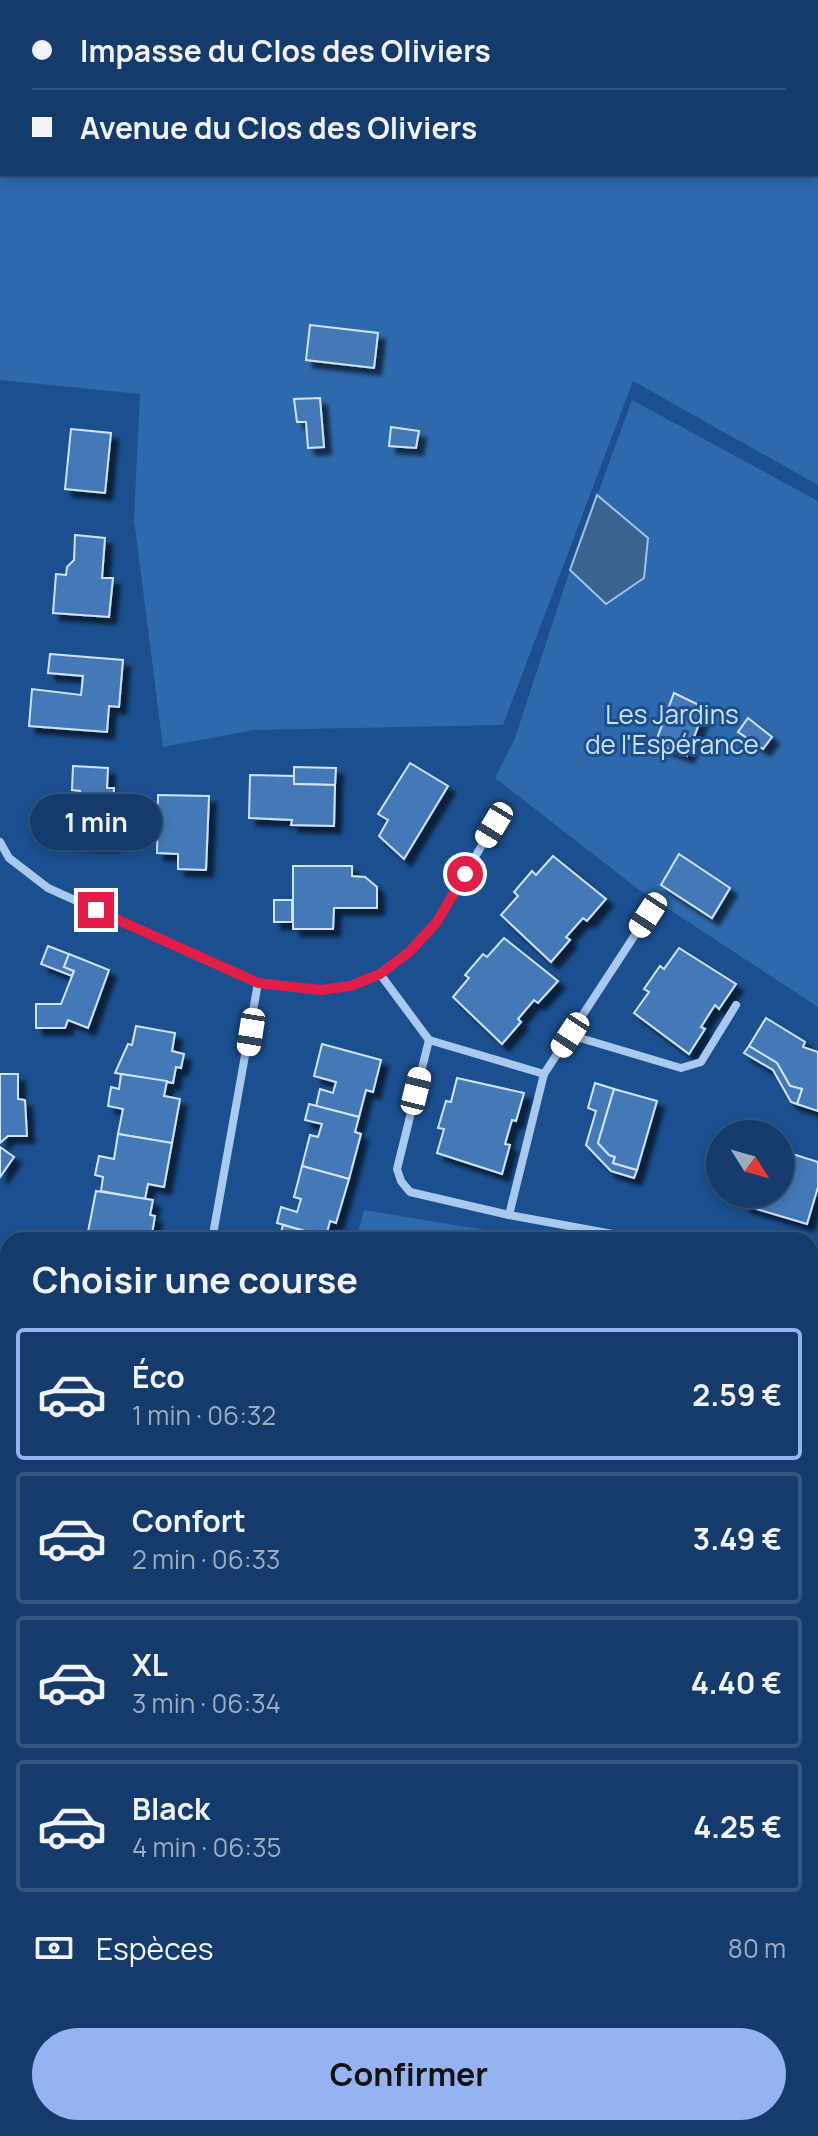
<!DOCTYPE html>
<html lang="fr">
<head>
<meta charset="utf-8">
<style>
  body { margin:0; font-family:Manrope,sans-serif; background:#1d4271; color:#f1f3f6; height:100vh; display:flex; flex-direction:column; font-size:30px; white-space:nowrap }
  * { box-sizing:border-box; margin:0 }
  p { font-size:26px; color:#9dadc1 }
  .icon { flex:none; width:44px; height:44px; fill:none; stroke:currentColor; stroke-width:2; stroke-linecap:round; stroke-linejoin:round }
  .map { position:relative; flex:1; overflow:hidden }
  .sheet { position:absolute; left:0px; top:1232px; width:818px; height:904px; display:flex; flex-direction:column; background:#143b6b; border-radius:24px 24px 0 0; box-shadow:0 4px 12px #0003,0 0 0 2px #33557e }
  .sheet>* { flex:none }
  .hud { position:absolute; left:0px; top:0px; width:818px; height:176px; box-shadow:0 4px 12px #0003,0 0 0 2px #33557e; display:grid; align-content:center; height:176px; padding:0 32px; background:#143b6b }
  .needle { width:52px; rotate:127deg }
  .tools { position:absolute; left:706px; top:1120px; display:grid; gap:16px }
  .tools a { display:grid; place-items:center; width:88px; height:88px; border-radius:50%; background:#143b6b; box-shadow:0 4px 12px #0003,0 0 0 2px #33557e; font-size:40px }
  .end { position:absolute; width:36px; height:36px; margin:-18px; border:10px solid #e11d48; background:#fff; box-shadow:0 0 0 4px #fff }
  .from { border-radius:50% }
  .bubble { position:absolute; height:56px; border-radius:28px; background:#143b6b; box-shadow:0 4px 12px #0003,0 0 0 2px #33557e; font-size:26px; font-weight:700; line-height:56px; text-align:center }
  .car { position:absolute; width:24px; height:48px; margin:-24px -12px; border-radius:10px; box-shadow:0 0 6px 2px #0007; background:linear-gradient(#fff 24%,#345 0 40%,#fff 0 76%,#345 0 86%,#fff 0) }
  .hud b { display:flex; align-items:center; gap:28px; height:76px; font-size:30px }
  .hud b+b { border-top:2px solid #33557e }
  .hud i { width:20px; height:20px; background:#f1f3f6 }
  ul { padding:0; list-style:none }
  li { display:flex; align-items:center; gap:24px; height:132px; margin:0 16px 12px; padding:0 16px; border:4px solid #33557e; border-radius:8px }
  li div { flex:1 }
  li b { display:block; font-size:30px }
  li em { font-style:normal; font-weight:700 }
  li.on { border-color:#95b2f1 }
  li>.icon { width:72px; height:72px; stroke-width:1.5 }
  h2 { padding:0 32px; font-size:36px; line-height:96px }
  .pay { display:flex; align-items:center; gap:20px; height:88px; padding:0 32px; font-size:30px }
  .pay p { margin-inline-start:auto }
  .button { display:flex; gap:16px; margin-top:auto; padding:16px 32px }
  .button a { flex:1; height:92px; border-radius:48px; background:#95b2f1; color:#111; font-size:32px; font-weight:700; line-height:92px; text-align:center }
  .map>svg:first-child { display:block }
</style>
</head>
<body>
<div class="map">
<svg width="818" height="2136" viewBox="0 0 818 2136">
  <defs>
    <filter id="shadow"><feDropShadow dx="7" dy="7" stdDeviation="2" flood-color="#0009"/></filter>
  </defs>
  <rect width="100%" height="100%" fill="#1b4f8f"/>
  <g fill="#2e69ad" fill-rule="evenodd">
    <path d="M0 0H818V485L633 381 503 725 254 730 163 747 134 520 140 394 0 380ZM2 2H816V174H2Z"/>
    <polygon points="632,400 818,501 818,1007 638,889 495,778 515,738 570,570"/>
    <polygon points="364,1210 546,1240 356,1240"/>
  </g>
  <polygon fill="#3c6290" stroke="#9cc4f0" stroke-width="2" points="597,495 648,538 644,578 606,604 570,570"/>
  <g fill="#4478b7" stroke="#cfe3fa" stroke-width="2" filter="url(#shadow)">
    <polygon points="310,325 378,333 374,368 306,360"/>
    <polygon points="320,398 324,447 308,448 306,422 297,422 294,399"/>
    <polygon points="391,427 419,431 416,448 389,446"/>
    <polygon points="71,429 111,433 105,493 65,489"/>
    <polygon points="75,535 105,538 102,578 113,578 109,617 53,613 56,574 66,575 67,567 74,560"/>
    <polygon points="50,654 123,660 119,707 109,706 107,732 29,726 32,689 81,695 83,676 48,673"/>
    <polygon points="674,693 705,708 687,756 655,744"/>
    <polygon points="748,718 772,737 763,749 738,732"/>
    <polygon points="410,763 448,786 404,859 379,836 388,820 378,814"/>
    <polygon points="73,766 108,768 107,788 114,788 112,844 77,843 80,791 72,790"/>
    <polygon points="294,767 336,768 335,785 294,784"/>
    <polygon points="250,775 294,776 294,784 335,785 334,826 291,825 292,820 249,818"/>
    <polygon points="158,795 209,796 206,870 178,869 178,854 157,853"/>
    <polygon points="679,854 730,888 712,918 661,885"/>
    <polygon points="553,856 606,899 587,921 583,918 566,937 570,940 551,962 501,915 518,896 514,892 532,871 536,875"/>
    <polygon points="293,866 352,866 352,876 365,877 377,887 377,908 334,908 333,929 293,929"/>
    <rect x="274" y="900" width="18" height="22"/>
    <polygon points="504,938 558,981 538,1003 534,1000 518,1019 521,1022 502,1044 453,997 469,978 465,975 483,954 487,957"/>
    <polygon points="48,946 69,954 64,967 74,971 72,976 41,964"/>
    <polygon points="679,948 736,984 719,1009 715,1005 701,1027 705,1029 689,1054 634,1013 649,992 644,989 660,966 664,969"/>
    <polygon points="69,954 109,970 88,1028 68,1020 65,1028 36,1028 36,1004 61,1004 74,971 64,967"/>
    <polygon points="766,1018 805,1042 803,1047 818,1052 818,1111 797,1104 802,1089 790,1086 777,1063 749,1046"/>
    <polygon points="136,1026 175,1033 172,1051 184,1054 181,1068 176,1067 173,1083 115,1073 128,1044 132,1045"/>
    <polygon points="322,1044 381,1060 373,1092 366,1090 359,1117 316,1106 320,1089 333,1093 336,1082 314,1076"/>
    <polygon points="749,1046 777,1063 790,1086 802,1089 797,1104 791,1102 773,1070 744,1053"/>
    <polygon points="0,1074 18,1074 18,1099 25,1100 27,1136 8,1136 0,1143"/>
    <polygon points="121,1074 167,1081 164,1096 180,1099 172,1143 118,1134 123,1109 108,1106 111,1087 119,1089"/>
    <polygon points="457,1078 524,1093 516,1121 512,1120 505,1144 510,1145 502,1174 437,1153 444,1129 438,1128 446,1101 451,1102"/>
    <polygon points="595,1083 614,1089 598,1143 609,1155 615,1157 613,1163 637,1170 634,1178 611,1171 586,1145 596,1111 588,1108"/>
    <polygon points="614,1089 657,1101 637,1170 613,1163 615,1157 609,1155 598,1143"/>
    <polygon points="309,1104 359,1117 355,1132 361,1134 349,1179 302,1166 310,1135 318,1137 322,1124 305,1120"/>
    <polygon points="118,1134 172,1143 164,1187 148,1184 145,1199 101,1191 103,1177 95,1175 99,1156 114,1159"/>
    <polygon points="0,1147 14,1157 0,1177"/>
    <polygon points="780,1150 818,1162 818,1187 807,1224 743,1205 746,1194 780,1194"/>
    <polygon points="302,1166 349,1179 336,1223 330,1221 326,1237 277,1223 281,1207 297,1212 301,1199 294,1197"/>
    <polygon points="96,1191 153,1200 150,1215 155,1216 151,1240 104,1240 87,1237"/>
    <polygon points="283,1225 326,1237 325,1240 279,1240"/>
    <polygon points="0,1357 7,1358 8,1388 0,1388"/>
    <polygon points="0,1436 8,1437 8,1500 0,1503"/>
    <polygon points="4,1527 8,1530 8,1572 1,1583 0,1528"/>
    <polygon points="810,1619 818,1620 818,1663 810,1661"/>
    <polygon points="0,1836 8,1840 8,1955 0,1972"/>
  </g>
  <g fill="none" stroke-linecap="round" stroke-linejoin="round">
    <g stroke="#a9c9ee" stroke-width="5" stroke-dasharray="4 6" stroke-linecap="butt">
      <polyline points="810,1503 818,1502"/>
      <polyline points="810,1693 818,1694"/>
      <polyline points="214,2128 230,2136"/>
      <polyline points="129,2136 133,2128"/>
    </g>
    <polyline stroke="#a9c9ee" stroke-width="6" points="484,2136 488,2128"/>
    <g stroke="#a9c9ee" stroke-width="8">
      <polyline points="0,842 9,858 48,888 258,983 321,990 350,986 380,974 409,952 436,923 494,825"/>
      <polyline points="380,974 429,1040 544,1074 648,915"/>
      <polyline points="570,1035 681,1068 701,1062 736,1005"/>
      <polyline points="429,1040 397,1169 401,1181 410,1192 509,1215"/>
      <polyline points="544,1074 509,1215 629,1237 664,1240"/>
      <polyline points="212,1240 258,983"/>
      <polyline points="810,1325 818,1302"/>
      <polyline points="0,1705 8,1693"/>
      <polyline points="0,1760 8,1765"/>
      <polyline points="744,2128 744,2136"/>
      <polyline points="775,2128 794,2136"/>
    </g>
  </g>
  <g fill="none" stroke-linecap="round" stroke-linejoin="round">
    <polyline stroke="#e11d48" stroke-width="10" points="96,910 258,983 321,990 350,986 380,974 409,952 436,923 465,874"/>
  </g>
  <g text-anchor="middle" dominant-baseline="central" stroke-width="6" stroke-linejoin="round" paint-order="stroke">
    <g font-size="26" fill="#cfe3fa" stroke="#1b4f8f">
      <text x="672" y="714">Les Jardins<tspan x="672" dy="30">de l'Espérance</tspan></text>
    </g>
  </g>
</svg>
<div class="tools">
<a><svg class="needle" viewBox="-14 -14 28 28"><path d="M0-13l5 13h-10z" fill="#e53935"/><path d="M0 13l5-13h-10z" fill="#9dadc1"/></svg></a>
</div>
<i class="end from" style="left:465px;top:874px"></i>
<i class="end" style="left:96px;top:910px"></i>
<div class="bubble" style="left:30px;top:794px;width:132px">1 min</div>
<i class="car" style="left:494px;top:825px;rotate:211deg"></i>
<i class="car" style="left:648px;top:915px;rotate:213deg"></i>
<i class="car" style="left:251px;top:1032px;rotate:189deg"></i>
<i class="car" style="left:570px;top:1035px;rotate:213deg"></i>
<i class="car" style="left:416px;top:1091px;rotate:14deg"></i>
<div class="hud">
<b><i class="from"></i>Impasse du Clos des Oliviers</b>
<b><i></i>Avenue du Clos des Oliviers</b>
</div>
<section class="sheet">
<h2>Choisir une course</h2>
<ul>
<li class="on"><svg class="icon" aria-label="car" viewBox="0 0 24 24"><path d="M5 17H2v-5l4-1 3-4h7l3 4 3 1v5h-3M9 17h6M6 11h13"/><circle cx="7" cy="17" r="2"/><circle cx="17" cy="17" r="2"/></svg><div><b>Éco</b><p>1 min · 06:32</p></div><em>2.59 €</em></li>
<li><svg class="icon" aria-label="car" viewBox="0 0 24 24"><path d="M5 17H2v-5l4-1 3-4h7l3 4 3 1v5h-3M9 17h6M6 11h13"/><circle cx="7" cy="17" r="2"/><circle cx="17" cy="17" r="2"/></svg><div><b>Confort</b><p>2 min · 06:33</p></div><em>3.49 €</em></li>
<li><svg class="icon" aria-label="car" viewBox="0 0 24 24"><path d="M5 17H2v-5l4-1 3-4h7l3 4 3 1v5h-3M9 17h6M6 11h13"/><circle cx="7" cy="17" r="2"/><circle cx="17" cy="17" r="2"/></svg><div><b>XL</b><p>3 min · 06:34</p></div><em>4.40 €</em></li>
<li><svg class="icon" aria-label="car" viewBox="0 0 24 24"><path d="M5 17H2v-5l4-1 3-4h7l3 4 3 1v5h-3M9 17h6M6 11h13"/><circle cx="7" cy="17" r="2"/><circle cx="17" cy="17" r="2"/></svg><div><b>Black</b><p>4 min · 06:35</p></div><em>4.25 €</em></li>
</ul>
<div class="pay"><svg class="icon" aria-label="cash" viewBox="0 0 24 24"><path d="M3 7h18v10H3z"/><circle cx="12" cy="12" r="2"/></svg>Espèces<p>80 m</p></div>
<div class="button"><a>Confirmer</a></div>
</section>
</div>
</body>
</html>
